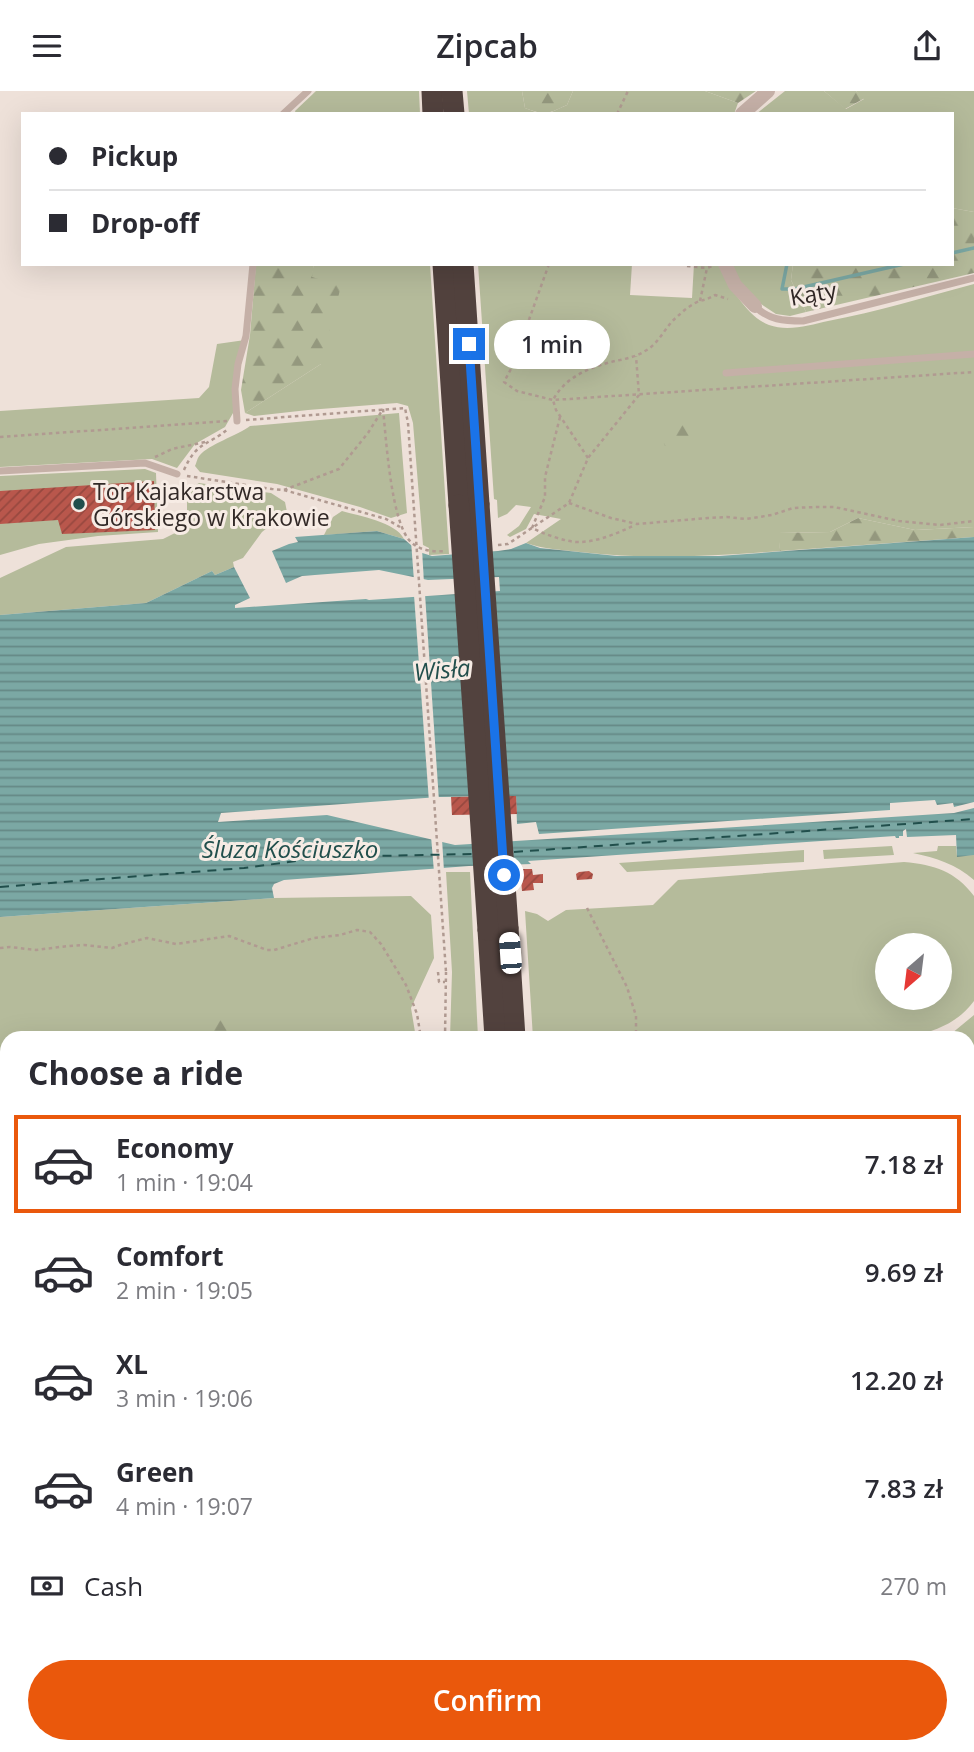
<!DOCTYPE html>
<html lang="en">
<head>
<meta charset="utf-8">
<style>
  body { margin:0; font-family:"Open Sans",sans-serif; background:#f2f2f3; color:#2b2b33; height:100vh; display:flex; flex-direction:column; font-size:26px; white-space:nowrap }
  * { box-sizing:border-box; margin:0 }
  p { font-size:23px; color:#7c7c81 }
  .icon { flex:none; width:38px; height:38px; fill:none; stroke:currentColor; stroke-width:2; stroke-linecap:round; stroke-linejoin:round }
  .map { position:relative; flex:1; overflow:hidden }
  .drawer { position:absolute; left:0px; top:940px; width:975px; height:723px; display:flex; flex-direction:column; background:#fff; border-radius:21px 21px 0 0; box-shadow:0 7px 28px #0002 }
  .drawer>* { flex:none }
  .banner { position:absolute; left:21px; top:21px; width:933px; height:154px; border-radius:0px; box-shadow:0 7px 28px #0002; display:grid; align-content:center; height:154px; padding:0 28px; background:#fff }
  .needle { width:46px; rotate:208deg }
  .tools { position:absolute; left:875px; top:842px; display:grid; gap:14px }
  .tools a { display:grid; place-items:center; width:77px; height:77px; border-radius:50%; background:#fff; box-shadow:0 7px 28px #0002; font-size:35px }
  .end { position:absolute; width:32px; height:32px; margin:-16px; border:9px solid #1a73e8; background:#fff; box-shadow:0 0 0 4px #fff }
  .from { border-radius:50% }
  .bubble { position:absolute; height:49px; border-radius:24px; background:#fff; box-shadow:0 7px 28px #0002; font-size:23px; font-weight:600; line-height:49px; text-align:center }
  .car { position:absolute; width:21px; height:42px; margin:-21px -10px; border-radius:9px; box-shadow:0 0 5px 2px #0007; background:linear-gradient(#fff 24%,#345 0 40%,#fff 0 76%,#345 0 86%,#fff 0) }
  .banner b { display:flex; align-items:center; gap:24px; height:66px; font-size:26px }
  .banner b+b { border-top:2px solid #e1e1e2 }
  .banner i { width:18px; height:18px; background:#2b2b33 }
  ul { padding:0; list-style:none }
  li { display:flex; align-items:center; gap:21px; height:98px; margin:0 14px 10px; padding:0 14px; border:4px solid transparent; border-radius:0px }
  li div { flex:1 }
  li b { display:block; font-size:26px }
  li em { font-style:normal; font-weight:600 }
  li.selected { border-color:#ea580c }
  li>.icon { width:63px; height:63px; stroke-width:1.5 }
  h2 { padding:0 28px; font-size:32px; line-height:84px }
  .pay { display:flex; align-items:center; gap:18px; height:77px; padding:0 28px; font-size:26px }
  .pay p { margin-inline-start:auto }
  .button { display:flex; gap:14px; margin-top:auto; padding:14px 28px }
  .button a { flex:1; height:80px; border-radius:42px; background:#ea580c; color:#fff; font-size:28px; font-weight:600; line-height:80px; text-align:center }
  header { display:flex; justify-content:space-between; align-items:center; height:91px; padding:0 28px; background:#fff; font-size:32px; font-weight:600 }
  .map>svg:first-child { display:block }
</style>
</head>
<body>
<header><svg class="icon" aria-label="menu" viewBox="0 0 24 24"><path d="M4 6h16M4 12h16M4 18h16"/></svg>Zipcab<svg class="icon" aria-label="share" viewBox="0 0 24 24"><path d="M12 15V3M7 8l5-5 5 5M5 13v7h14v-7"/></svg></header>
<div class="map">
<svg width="974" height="1661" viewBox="0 0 974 1661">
  <defs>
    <pattern id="forest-firs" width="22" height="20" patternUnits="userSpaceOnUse" patternTransform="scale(1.75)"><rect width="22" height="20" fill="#b5bb9b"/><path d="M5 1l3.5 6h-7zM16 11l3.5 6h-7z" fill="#94987e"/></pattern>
    <pattern id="water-rules" width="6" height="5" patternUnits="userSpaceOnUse" patternTransform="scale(1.75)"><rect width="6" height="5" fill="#7ba8a4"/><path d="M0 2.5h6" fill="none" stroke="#658986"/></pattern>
    <pattern id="building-hatch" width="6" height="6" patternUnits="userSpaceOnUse" patternTransform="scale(1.75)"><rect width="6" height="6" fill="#b9574c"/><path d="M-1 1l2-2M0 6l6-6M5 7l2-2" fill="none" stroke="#97483f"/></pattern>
  </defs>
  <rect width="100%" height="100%" fill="#eee1d9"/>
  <g fill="#b5bb9b" fill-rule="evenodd">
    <polygon points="316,0 419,0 420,23 296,23 295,20"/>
    <polygon points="467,0 522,0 525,17 541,23 469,23"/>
    <polygon points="573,0 705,0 738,12 734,23 547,23 567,14"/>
    <polygon points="785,0 824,0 846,18 864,8 856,0 974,0 974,121 952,117 952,23 756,23"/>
    <polygon points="314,173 430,173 449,463 429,464 429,457 423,454 413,332 408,315 397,312 308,319 254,325 245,322 321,273 311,186"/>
    <path d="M478 173H632L630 204 692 207 694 173H719C729 194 747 226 769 234 788 241 810 234 828 230 877 221 925 206 974 193V436L915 439 858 427 830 441 779 442 780 460C713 465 646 469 580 461 561 459 544 458 526 452L561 428 534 423 526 438 510 446 507 444 519 435 531 416 516 414 507 423 498 427 497 409 494 408Z"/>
    <polygon points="731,173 793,173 791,189 806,221 790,225 776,223 761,213 738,190"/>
    <polygon points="245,249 233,322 225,336 195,353 177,377 152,368 0,376 0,320 199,307 209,296 217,253"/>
    <path d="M399 322 407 422 391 427 360 416 277 393 200 381 195 375C197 371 197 367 200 364 208 354 238 344 250 335Z"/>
    <polygon points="145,378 156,382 158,441 98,445 39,453 0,464 0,385"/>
    <polygon points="199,392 271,402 285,411 287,421 262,441 243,467 233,471 234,476 215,484 212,480 146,512 0,524 0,487 66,456 163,448 181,439 187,424 187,400"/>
    <path d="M342 420C359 425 396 431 404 448L377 440 324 444 333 426Z"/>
    <polygon points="892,755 894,764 824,768 823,759"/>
    <path d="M938 755H956L957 765 974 764V789C956 773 936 767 913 762L937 760Z"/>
    <polygon points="804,759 804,771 627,781 619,772"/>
    <path d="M904 771C935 774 955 780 974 805V910C957 933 937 938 911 947H533L525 820 537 823 548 830 566 819 653 814 678 789ZM940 854V906H887V854Z"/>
    <polygon points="446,781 470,781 478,947 450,947 452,881"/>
    <polygon points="411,805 431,824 434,867 411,917 416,947 7,947 7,997 0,998 0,826 274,807"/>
    <polygon points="974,924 974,1054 968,1054 968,947 940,947 951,943"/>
    <polygon points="7,1066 7,1126 0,1127 0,1067"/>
    <polygon points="974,1070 974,1282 968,1282 968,1071"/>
    <polygon points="0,1217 7,1224 7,1323 0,1323"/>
    <polygon points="974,1298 974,1502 968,1502 968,1299"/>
    <polygon points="0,1457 7,1464 7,1656 79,1656 82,1661 0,1661"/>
    <polygon points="262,1656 526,1656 526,1661 295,1661 293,1659 289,1661 267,1661"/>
    <polygon points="581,1656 820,1656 816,1661 581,1661"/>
  </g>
  <g fill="url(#forest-firs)">
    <path d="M522 0H573L567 14C547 23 546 25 525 17Z"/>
    <polygon points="705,0 756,0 738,12"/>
    <polygon points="824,0 856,0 865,7 845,18"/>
    <polygon points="952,117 974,121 974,182 806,221 791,189 793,173 952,173"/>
    <polygon points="256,173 314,173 312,186 341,195 321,273 245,322 241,299 250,244"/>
    <polygon points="695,327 694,344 680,356 665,355 658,338"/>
    <polygon points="858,427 915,439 974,436 974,446 780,460 778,442 830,441"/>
    <polygon points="225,924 242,940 245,947 200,947 197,940 211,927"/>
    <polygon points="7,1126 7,1224 0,1217 0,1127"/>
  </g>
  <polygon fill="url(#water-rules)" points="377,440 404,448 419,461 432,465 498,460 511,458 526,452 540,457 617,465 719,465 974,446 974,711 954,716 953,712 937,714 935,709 890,712 890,719 539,743 536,731 517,733 516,705 439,706 221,722 218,731 327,724 455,754 954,722 974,717 974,764 957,766 956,744 907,746 906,738 903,740 903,745 899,745 899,747 896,747 895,745 528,770 531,773 469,775 284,789 274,793 272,797 274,807 0,826 0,524 146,512 212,480 215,484 234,476 250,507 235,514 235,517 366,508 369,509 500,500 499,486 428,489 379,479 302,485 286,492 272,460 289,453 298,451 295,446"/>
  <g fill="#eee1d9">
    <polygon points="411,450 422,458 424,492 414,490"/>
    <polygon points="425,503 439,710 429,711 414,504"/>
    <polygon points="431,745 442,748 444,780 434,781"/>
  </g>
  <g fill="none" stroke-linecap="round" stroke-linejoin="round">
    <g stroke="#7ba8a4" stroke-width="3.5">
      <polyline points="952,162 974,157"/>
      <polyline points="787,173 782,198 795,198 904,173"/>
      <polyline points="968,1037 974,1036"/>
      <polyline points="0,1097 7,1096"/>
      <polyline points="67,1656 71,1661"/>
      <polyline points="127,1656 131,1661"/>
      <polyline points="226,1656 228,1661"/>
    </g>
    <g stroke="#214f4c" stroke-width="2" stroke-dasharray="9 7" stroke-linecap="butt">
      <polyline points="514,761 974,728"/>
      <polyline points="0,796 244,777 326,766 473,763"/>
    </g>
  </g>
  <g fill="url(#building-hatch)">
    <polygon points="154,390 155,439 62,443 58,429 0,433 0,400"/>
    <polygon points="516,705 517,723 452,724 451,706"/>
    <polygon points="520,778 532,778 533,784 543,783 543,792 533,792 534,799 522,800"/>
    <polygon points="589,780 593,783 592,788 577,789 576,783 579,781"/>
  </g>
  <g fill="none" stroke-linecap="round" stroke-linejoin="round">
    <g stroke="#b09a91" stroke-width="2.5" stroke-dasharray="3.5 3.5" stroke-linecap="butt">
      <polyline points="617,23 628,0"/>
      <polyline points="549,173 512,276 504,291 517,300 553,309 974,281"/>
      <polyline points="687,175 707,177"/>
      <polyline points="700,210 707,177 712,175"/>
      <path d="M383 318C386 346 391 433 411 451 420 460 434 461 446 460"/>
      <path d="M560 326 545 386V406L532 437C544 443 568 452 581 451 600 450 618 442 635 434"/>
      <polyline points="246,329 405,317 408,332"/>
      <polyline points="0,346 228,330"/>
      <polyline points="155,366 172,358 205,351"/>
      <path d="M588 367 556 319 553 309C565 286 590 276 615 270 625 268 636 266 645 260 660 252 665 235 678 225 683 220 693 212 700 210 707 208 708 208 715 204L728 208"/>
      <path d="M184 379C197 349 209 355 229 337"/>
      <polyline points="187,385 272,398 284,399 386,428 400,436"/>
      <polyline points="284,399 339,378 368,342 383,318"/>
      <polyline points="569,412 611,427 637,433 708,427 727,426 746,428 772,424 793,417 816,416 834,416 899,430 940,434 974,430"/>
      <polyline points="498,454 508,453 569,412 588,367 639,304 636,265"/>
      <polyline points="587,817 627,896 636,925 636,947"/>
      <polyline points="0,857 10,856 36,859 68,855 84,854 112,857 120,854 147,847 176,853 229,845 267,859 274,859 314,847 340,844 357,839 370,841 381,853 406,894 417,923 421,947"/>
      <polyline points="438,881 439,891 445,891"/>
      <polyline points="445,947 446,881"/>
      <polyline points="0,1037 7,1037"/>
      <polyline points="968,1265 974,1264"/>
      <polyline points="0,1325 7,1325"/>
    </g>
    <g stroke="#c5b0a7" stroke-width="7">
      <polyline points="283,23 308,0"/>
      <path d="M755 215C768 229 784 230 803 230L974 187"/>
      <polyline points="726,282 974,263"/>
      <polyline points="237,330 235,298 238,273 246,245 253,173"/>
      <polyline points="0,380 145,372 177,383"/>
      <polyline points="140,1656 144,1661"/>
    </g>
    <g stroke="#c5b0a7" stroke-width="14">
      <polyline points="742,23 768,0"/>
      <polyline points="725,173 735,194 755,215"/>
    </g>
    <polyline stroke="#c5b0a7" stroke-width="18" points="968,1290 974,1289"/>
    <g stroke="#988079" stroke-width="18">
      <polyline points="0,1352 7,1352"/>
      <polyline points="104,1656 107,1661"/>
    </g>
    <g stroke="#52423e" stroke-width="21">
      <polyline points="432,0 433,23"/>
      <polyline points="452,0 454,23"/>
      <polyline points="443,173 459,414"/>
      <polyline points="463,173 479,413"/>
      <polyline points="508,837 515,947"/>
      <polyline points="488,839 495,947"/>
      <polyline points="251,1656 255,1661"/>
      <polyline points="542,1656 543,1661"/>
      <polyline points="563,1656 563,1661"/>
      <polyline points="828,1661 831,1656"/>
    </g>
    <polyline stroke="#b09a91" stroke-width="2.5" stroke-dasharray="3.5 3.5" stroke-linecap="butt" points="408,332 446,881"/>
    <g stroke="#52423e" stroke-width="21">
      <polyline points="479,413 508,837"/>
      <polyline points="459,414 488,839"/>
    </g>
  </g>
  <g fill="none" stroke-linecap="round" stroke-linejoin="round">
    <polyline stroke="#1a73e8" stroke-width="9" points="469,253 504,784"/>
  </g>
  <circle fill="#214f4c" stroke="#f7ece5" stroke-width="2.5" cx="79" cy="413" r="7"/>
  <g text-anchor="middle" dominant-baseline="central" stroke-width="6" stroke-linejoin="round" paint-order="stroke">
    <g font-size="23" fill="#322927" stroke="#f7ece5">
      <text transform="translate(813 202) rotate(-10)">Kąty</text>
    </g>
    <g font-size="23" fill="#322927" stroke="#f7ece5" text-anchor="start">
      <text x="93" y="400">Tor Kajakarstwa<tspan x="93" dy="26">Górskiego w Krakowie</tspan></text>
    </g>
    <g font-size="24" font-style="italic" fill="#214f4c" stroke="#f7ece5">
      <text transform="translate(442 578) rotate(-5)">Wisła</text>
      <text x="290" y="757">Śluza Kościuszko</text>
    </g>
  </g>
</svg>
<div class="tools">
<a><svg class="needle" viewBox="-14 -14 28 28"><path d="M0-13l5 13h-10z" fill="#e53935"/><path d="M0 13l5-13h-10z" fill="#7c7c81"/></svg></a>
</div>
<i class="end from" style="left:504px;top:784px"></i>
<i class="end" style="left:469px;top:253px"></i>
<div class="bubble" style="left:494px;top:229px;width:116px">1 min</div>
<i class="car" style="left:510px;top:862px;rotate:356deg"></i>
<div class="banner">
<b><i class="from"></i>Pickup</b>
<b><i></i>Drop-off</b>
</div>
<section class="drawer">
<h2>Choose a ride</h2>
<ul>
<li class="selected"><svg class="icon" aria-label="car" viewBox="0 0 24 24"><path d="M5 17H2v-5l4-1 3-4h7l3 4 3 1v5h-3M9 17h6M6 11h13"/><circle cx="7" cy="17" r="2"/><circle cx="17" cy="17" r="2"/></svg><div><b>Economy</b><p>1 min · 19:04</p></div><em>7.18 zł</em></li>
<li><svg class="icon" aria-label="car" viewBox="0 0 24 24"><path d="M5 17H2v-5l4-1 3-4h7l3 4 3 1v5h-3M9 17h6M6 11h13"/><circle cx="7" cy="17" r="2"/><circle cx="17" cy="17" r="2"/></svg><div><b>Comfort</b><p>2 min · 19:05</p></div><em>9.69 zł</em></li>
<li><svg class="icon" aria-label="car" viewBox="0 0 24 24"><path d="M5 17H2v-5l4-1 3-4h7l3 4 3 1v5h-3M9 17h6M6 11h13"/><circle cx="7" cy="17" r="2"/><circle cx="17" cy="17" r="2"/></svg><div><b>XL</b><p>3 min · 19:06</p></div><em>12.20 zł</em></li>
<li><svg class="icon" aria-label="car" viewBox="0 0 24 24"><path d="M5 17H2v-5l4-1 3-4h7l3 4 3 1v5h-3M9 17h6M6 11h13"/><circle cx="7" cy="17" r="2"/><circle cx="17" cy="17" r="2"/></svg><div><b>Green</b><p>4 min · 19:07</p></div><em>7.83 zł</em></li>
</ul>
<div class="pay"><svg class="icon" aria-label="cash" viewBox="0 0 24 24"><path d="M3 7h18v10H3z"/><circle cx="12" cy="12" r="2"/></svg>Cash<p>270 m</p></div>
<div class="button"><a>Confirm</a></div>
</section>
</div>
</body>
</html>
